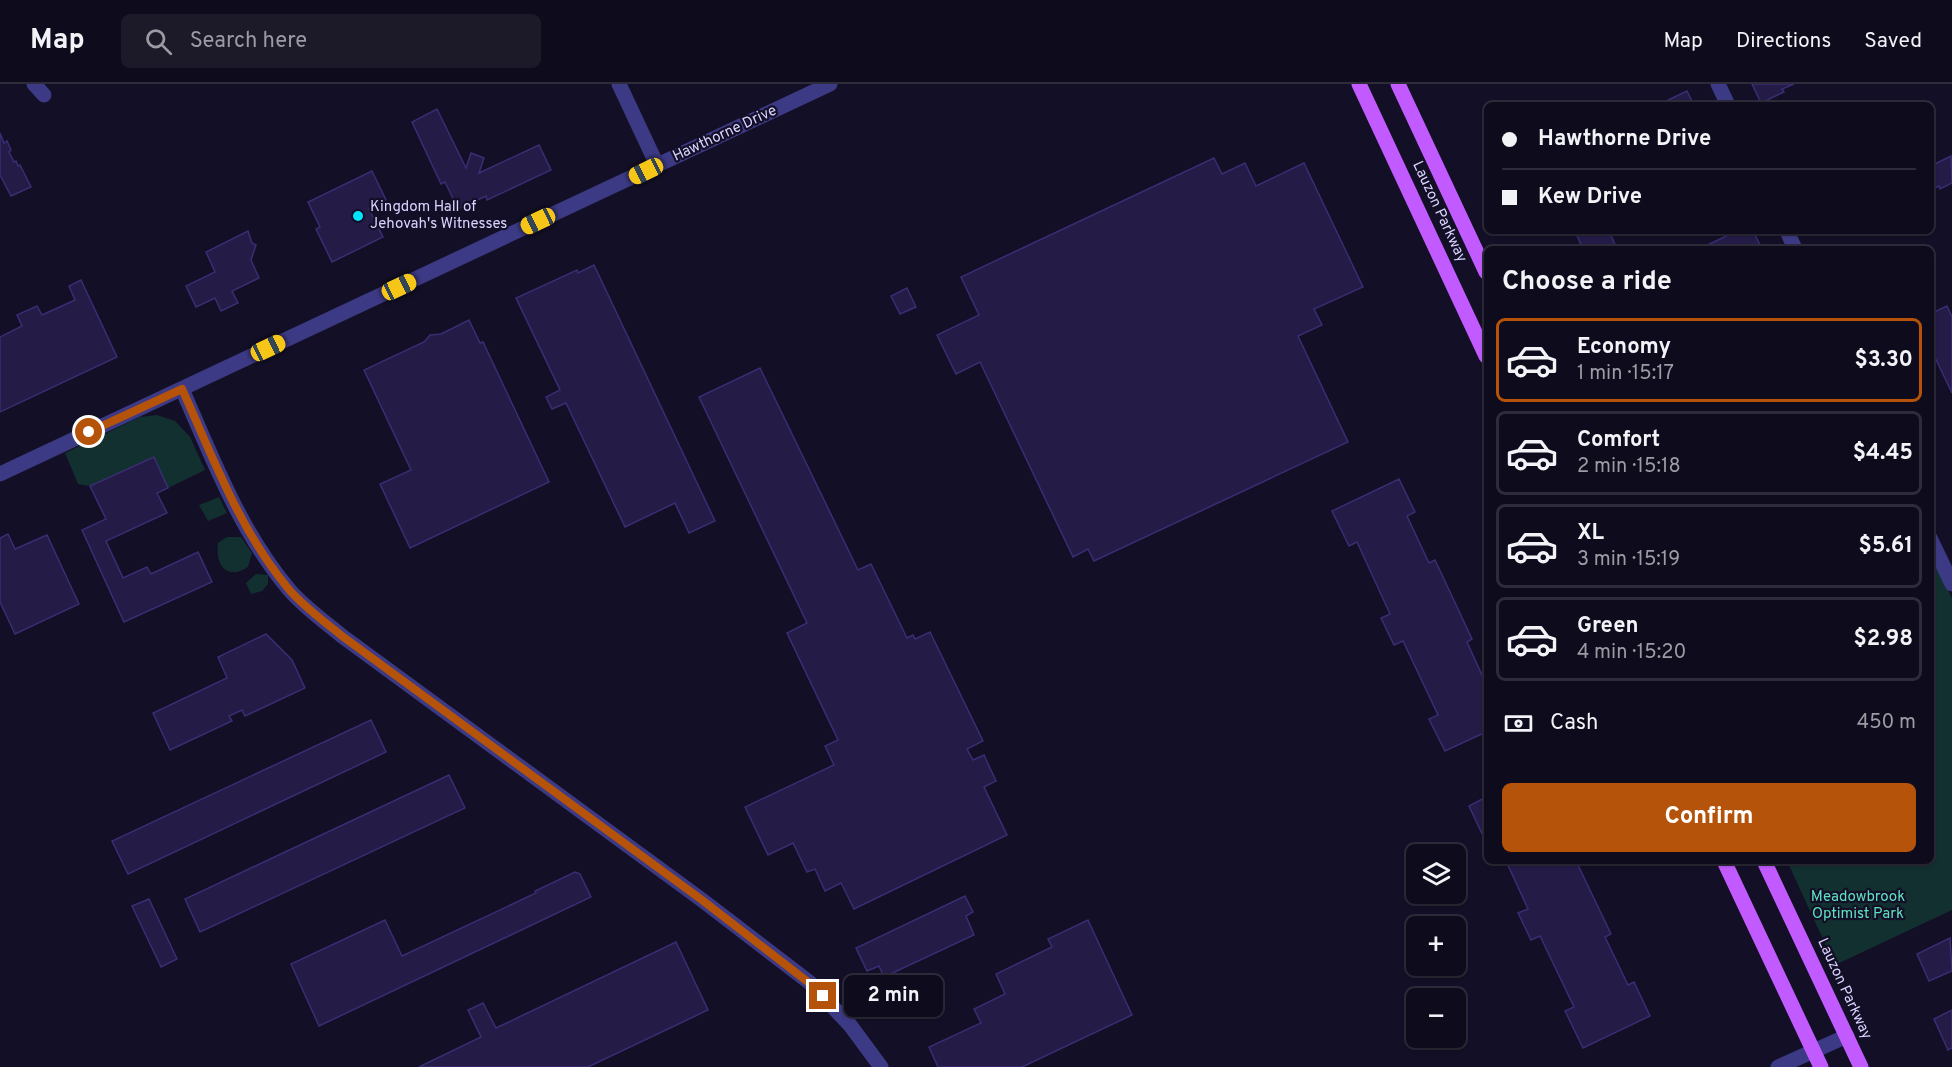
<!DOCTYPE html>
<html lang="en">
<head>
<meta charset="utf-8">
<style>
  body { margin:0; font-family:Overpass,sans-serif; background:#1c1929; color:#f1f3f6; height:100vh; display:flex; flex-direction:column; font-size:22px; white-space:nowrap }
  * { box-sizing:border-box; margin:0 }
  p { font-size:20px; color:#9b9ba3 }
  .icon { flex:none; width:33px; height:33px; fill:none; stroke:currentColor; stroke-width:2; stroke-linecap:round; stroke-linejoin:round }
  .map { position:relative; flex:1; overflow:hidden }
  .details { position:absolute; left:1484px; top:162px; width:450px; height:618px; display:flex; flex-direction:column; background:#0e0b1c; border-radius:9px; box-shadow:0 2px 4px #0004,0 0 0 2px #2e2b3b }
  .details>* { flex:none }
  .guide { position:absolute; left:1484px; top:18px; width:450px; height:132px; border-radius:9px; box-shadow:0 2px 4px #0004,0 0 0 2px #2e2b3b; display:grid; align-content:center; height:132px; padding:0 18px; background:#0e0b1c }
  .buttons { position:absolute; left:1406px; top:760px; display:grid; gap:12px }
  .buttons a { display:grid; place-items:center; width:60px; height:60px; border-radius:9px; background:#0e0b1c; box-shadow:0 2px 4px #0004,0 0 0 2px #2e2b3b; font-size:30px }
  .end { position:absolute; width:27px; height:27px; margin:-14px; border:8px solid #b45309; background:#fff; box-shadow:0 0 0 3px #fff }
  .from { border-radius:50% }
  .bubble { position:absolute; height:42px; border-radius:9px; background:#0e0b1c; box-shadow:0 2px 4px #0004,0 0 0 2px #2e2b3b; font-size:20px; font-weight:700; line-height:42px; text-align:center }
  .car { position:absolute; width:18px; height:36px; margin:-18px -9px; border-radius:8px; box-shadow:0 0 4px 2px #0007; background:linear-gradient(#f5c518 24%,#345 0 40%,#f5c518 0 76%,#345 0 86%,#f5c518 0) }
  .guide b { display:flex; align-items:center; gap:21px; height:57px; font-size:22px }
  .guide b+b { border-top:2px solid #2e2b3b }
  .guide i { width:15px; height:15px; background:#f1f3f6 }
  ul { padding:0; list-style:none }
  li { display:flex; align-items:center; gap:18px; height:84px; margin:0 12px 9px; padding:0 6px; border:3px solid #2e2b3b; border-radius:9px }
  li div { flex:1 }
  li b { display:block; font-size:22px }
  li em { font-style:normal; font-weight:700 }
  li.active { border-color:#b45309 }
  li>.icon { width:54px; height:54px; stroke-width:1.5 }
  h2 { padding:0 18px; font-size:27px; line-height:72px }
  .pay { display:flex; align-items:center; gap:15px; height:66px; padding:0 18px; font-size:22px }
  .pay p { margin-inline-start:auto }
  .button { display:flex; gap:12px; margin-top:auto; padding:12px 18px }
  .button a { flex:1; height:69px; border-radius:9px; background:#b45309; color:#fff; font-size:24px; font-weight:700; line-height:69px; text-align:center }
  header { display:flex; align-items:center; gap:36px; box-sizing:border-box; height:84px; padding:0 30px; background:#0e0b1c; border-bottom:2px solid #2e2b3b }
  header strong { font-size:28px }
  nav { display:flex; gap:33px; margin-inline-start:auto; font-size:21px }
  .search { width:420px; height:54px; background:#1c1929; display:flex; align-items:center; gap:15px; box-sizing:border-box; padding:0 21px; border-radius:9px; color:#9b9ba3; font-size:22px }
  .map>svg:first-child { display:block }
</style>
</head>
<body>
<header>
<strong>Map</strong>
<div class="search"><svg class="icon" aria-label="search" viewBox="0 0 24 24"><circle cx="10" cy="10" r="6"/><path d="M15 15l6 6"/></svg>Search here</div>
<nav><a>Map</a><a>Directions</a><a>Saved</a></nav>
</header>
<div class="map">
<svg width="1952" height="983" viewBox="0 0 1952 983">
  <rect width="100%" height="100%" fill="#130f26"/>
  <g fill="#12302f">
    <polygon points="157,331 175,337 190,353 205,386 168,404 154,373 90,402 78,400 65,369 140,333"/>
    <polygon points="219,413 227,429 208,437 199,421"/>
    <path d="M227 453H241L252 469 248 483C227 497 215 481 218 459Z"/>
    <polygon points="1931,469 1952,514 1952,826 1835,881 1787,777 1930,777"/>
    <polygon points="256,490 268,491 268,500 262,507 251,510 246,499"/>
  </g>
  <g fill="#241b47" stroke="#3b2d73" stroke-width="1.5">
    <polygon points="1752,0 1794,0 1782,5 1784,8 1761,19"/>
    <polygon points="1687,7 1694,21 1658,21"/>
    <polygon points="437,25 466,84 471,69 484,74 479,89 539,61 551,86 487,116 486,112 458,125 445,98 441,100 412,38"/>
    <polygon points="0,49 4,59 7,57 11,66 9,68 14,78 16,77 18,82 20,81 31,103 11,112 0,91"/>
    <polygon points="1951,72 1952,99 1940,105 1939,102 1930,106 1930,80 1931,82"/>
    <polygon points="1214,74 1222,90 1245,79 1256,102 1304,79 1363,203 1314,225 1322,241 1298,252 1348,358 1094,477 1088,465 1073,473 980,278 956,290 937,251 979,231 961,193"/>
    <polygon points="372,87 386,116 369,125 383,153 332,178 316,145 320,143 308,118"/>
    <polygon points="248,147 252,159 256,161 251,176 259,194 232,207 238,219 221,227 215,214 196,223 186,202 215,188 206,168"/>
    <polygon points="1575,147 1609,147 1617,165 1583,165"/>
    <polygon points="1737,147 1753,147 1762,165 1699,165"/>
    <polygon points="594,181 715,437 689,449 675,419 625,443 566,319 552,325 546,313 560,306 516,214 577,186 578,189"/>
    <polygon points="81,196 117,273 0,328 0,253 22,242 17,231 37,222 42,231 75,216 69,202"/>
    <polygon points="907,204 916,223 900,230 891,212"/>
    <polygon points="1947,222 1952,233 1952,309 1930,263 1930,230"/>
    <polygon points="469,236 480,259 483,258 549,398 410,464 380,400 411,386 364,286 424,258 430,251 441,250"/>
    <polygon points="760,284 858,486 871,480 907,554 913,551 915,555 930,548 983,657 967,665 973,676 984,671 996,697 984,703 1007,751 854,825 841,799 825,807 815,785 807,788 793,759 768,771 745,723 834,681 825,662 838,656 787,549 807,539 699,313"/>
    <polygon points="154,373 168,404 157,409 167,429 106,457 123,494 147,483 151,490 198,468 212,498 124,538 82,446 106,435 90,402"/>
    <polygon points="1399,395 1415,428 1407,432 1429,479 1435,476 1472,555 1467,558 1486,600 1486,648 1445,667 1429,635 1438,631 1403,557 1394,561 1381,534 1390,530 1357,458 1349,462 1332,427"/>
    <polygon points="8,450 15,465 47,451 79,520 15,550 0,518 0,454"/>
    <polygon points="266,550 292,576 305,604 245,632 242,626 229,632 232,637 170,666 153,629 227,594 218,573"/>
    <polygon points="371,636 386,668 128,790 112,757"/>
    <polygon points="449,691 465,724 200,848 185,815"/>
    <polygon points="1486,713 1486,758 1469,722"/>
    <polygon points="1506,777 1576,777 1611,850 1605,853 1628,901 1634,898 1650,932 1583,964 1565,927 1574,923 1540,852 1531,856 1518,829 1528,825"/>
    <polygon points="575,788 580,790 591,813 319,942 291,880 385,836 402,872 536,809 535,807"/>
    <polygon points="965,812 973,828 966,832 974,851 884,893 879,882 867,887 856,864"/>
    <polygon points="149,815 177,875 161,883 132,822"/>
    <polygon points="1088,836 1132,931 1022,983 938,983 929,963 981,939 974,925 1005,910 996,890 1052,863 1048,855"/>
    <polygon points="1950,854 1952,887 1929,897 1917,870"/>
    <polygon points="676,858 708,926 588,983 419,983 481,953 468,926 483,919 496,944"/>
    <polygon points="1952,926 1952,964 1948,966 1934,935"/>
  </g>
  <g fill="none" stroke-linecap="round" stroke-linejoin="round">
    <g stroke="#3d3a85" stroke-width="15">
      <polyline points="34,0 44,11"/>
      <polyline points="619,0 657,81"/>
      <polyline points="1718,0 1728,21"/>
      <polyline points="1787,147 1795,165"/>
      <path d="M182 305C212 373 239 445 287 503 300 520 325 538 342 552L702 816 809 898 850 941 881 983"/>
      <polyline points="0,390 830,0"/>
      <polyline points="1930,454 1952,500"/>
      <polyline points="1778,983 1847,952"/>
    </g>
    <g stroke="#c25bff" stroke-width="15">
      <polyline points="1359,0 1486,272"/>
      <polyline points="1398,0 1486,188"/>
      <polyline points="1724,777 1821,983"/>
      <polyline points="1764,777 1861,983"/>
    </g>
  </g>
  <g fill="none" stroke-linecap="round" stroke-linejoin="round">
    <path stroke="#b45309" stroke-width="8" d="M89 348 182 305C213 373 239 445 287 503 300 520 325 538 342 552L702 816 808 898 823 912"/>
  </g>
  <circle fill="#00e5ff" stroke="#130f26" stroke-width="2" cx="358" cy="132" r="6"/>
  <g text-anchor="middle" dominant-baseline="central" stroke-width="4.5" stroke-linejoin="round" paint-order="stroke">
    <g font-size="15" fill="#d9d4ff" stroke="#130f26">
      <text transform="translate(725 50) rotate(-25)">Hawthorne Drive</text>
      <text transform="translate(1439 128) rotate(65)">Lauzon Parkway</text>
      <text transform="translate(1844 905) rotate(65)">Lauzon Parkway</text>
    </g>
    <g font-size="15" fill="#d9d4ff" stroke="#130f26" text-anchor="start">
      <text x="370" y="123">Kingdom Hall of<tspan x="370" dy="17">Jehovah's Witnesses</tspan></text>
    </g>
    <g font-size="15" fill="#5fe0c0" stroke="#130f26">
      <text x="1858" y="813">Meadowbrook<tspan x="1858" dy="17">Optimist Park</tspan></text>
    </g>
  </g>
</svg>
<div class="buttons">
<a><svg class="icon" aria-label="layers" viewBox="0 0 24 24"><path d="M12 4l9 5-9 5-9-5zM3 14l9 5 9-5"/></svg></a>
<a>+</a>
<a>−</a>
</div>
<i class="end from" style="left:89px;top:348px"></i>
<i class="end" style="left:823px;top:912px"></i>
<div class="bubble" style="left:844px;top:891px;width:99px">2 min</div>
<i class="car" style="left:646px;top:87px;rotate:244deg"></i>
<i class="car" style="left:538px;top:137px;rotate:245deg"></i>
<i class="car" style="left:399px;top:203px;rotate:65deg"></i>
<i class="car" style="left:268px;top:264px;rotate:65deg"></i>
<div class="guide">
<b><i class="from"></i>Hawthorne Drive</b>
<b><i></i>Kew Drive</b>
</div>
<section class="details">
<h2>Choose a ride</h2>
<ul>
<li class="active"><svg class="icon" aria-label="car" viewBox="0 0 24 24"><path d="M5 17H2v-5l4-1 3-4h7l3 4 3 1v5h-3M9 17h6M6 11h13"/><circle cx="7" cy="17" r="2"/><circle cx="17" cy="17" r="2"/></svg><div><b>Economy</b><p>1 min · 15:17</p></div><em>$3.30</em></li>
<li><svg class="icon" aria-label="car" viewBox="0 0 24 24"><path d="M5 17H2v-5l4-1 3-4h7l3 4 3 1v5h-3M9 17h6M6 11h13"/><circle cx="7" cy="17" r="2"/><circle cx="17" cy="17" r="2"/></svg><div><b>Comfort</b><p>2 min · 15:18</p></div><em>$4.45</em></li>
<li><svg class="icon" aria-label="car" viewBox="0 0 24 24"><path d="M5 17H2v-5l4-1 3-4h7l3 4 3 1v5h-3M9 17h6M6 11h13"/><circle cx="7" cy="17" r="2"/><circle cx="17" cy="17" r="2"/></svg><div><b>XL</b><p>3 min · 15:19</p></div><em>$5.61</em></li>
<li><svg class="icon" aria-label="car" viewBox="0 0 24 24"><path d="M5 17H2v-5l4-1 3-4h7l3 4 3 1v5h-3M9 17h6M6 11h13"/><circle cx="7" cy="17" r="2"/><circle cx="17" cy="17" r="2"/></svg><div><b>Green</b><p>4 min · 15:20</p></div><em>$2.98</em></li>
</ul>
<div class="pay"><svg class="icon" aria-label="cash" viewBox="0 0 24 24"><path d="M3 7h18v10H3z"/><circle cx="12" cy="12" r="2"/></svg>Cash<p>450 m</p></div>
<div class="button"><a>Confirm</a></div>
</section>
</div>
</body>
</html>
